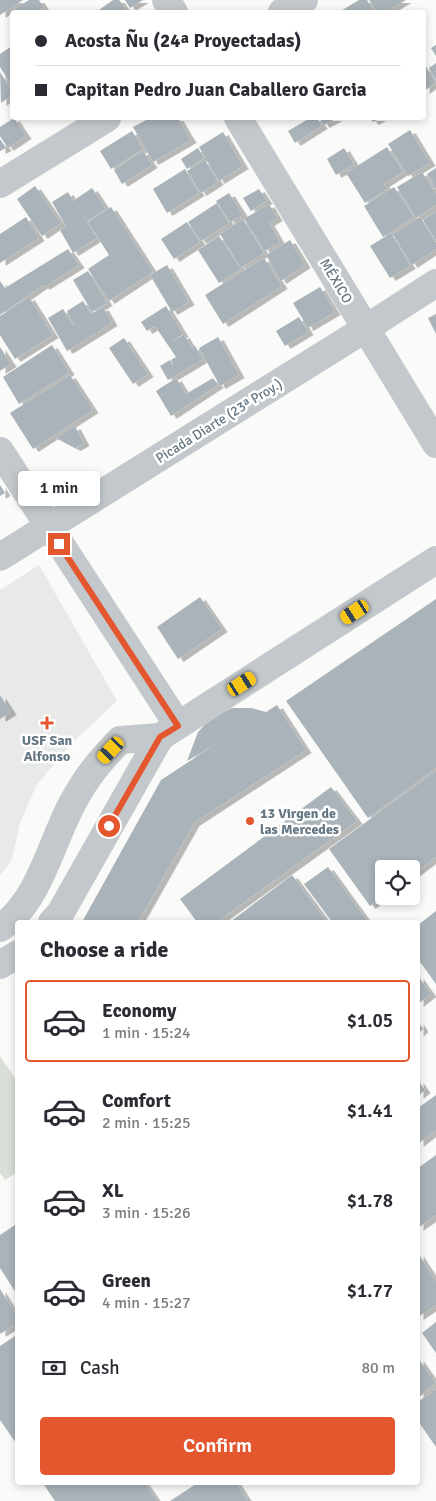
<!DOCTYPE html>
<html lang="en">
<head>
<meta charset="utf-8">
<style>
  body { margin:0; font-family:Signika,sans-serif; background:#f7f7f7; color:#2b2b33; height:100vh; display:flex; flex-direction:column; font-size:19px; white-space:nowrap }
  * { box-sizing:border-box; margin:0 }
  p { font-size:16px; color:#7c7c81 }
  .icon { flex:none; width:28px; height:28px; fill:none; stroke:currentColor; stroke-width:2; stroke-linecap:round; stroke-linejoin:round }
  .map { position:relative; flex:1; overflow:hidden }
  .sheet { position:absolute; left:15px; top:920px; width:405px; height:565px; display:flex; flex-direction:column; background:#fff; border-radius:5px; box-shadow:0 2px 8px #0003 }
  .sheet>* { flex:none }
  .hud { position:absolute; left:10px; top:10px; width:416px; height:110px; border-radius:5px; box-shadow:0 2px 8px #0003; display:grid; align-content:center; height:110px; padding:0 25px; background:#fff }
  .controls { position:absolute; left:375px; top:860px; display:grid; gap:10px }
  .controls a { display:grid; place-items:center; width:45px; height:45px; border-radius:5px; background:#fff; box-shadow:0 2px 8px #0003; font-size:25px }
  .end { position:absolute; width:22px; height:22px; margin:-11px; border:6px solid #e4572e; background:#fff; box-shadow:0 0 0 2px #fff }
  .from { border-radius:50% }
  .bubble { position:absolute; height:35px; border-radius:5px; background:#fff; box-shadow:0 2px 8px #0003; font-size:16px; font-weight:600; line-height:35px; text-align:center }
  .car { position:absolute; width:15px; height:30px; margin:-15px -8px; border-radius:6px; box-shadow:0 0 4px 1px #0007; background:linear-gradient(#f5c518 24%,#345 0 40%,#f5c518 0 76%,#345 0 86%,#f5c518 0) }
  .hud b { display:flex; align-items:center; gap:18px; height:48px; font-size:19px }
  .hud b+b { border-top:1px solid #e1e1e2 }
  .hud i { width:12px; height:12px; background:#2b2b33 }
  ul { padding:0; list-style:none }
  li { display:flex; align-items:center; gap:15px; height:82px; margin:0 10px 8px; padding:0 15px; border:2px solid transparent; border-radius:5px }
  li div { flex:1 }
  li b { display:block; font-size:19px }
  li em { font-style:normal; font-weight:600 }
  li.selected { border-color:#e4572e }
  li>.icon { width:45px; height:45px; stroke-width:1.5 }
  h2 { padding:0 25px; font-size:22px; line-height:60px }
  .pay { display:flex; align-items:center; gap:12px; height:55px; padding:0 25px; font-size:19px }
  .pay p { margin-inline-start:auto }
  .button { display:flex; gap:10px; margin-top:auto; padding:10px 25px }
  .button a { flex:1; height:58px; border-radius:5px; background:#e4572e; color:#fff; font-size:20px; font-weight:600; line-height:58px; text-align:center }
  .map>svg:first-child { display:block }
</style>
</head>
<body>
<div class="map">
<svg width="436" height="1501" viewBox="0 0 436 1501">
  <defs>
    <filter id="shadow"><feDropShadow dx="5.5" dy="3" stdDeviation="0" flood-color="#0004"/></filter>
  </defs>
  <rect width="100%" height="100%" fill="#fafaf8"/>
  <polygon fill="#e8e9e9" points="39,565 117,701 70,745 36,786 20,823 12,860 0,876 0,590"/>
  <polygon fill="#dadfd7" points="0,1056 17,1081 17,1172 5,1180 0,1173"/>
  <g fill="#aab3b9" filter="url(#shadow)">
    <polygon points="0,0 23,0 0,15"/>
    <polygon points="29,0 39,0 44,8 37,12 10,12"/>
    <polygon points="113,0 119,0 128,12 101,12 99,10"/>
    <polygon points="125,0 143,0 130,8"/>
    <polygon points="359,0 367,0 375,12 339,12"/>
    <polygon points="369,0 406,0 386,12 377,12"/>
    <polygon points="436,45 436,56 431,48"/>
    <polygon points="12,46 12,86 0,67 0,54"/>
    <polygon points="424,63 436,83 424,91"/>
    <polygon points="436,63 436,80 429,68"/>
    <polygon points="0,72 12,91 12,95 1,103"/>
    <polygon points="14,118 26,136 8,148 0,136 0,127"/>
    <polygon points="150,118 178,118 191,140 153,162 133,127"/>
    <polygon points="310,118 317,118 322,126 295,143 288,131"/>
    <polygon points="319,118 337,118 324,125"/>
    <polygon points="370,118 381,118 373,122"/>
    <polygon points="410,130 430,163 408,176 388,144"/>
    <polygon points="132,131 143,149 111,169 100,151"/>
    <polygon points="223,132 243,166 219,181 199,147"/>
    <polygon points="0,139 6,148 0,151"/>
    <polygon points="387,147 403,172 384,184 387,189 365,203 346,173"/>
    <polygon points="198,148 204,158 187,169 181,159"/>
    <polygon points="344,148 354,164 336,175 327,159"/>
    <polygon points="143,151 152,165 122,184 114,170"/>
    <polygon points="205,160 218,182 201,193 187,171"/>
    <polygon points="436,168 436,189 427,174"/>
    <polygon points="185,169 199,193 167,213 153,189"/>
    <polygon points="422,172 436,194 436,205 416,218 397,187"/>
    <polygon points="35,186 61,223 42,236 17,199"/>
    <polygon points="394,187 414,217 383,237 364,206"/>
    <polygon points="92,188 106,209 87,221 76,204 97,238 73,253 60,230 66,226 52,202 68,192 73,201"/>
    <polygon points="259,189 267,201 251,211 243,198"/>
    <polygon points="229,193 243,215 230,222 216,201"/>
    <polygon points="217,203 229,223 201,241 188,222"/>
    <polygon points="269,204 277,218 269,223 280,242 265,251 244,219"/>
    <polygon points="111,207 153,272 109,301 88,269 109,255 88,222"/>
    <polygon points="436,211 436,240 423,220"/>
    <polygon points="26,217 39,238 0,263 0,234"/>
    <polygon points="420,217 436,243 436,249 412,265 393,234"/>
    <polygon points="243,219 264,253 241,268 220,234"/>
    <polygon points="187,222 200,242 174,259 161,239"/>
    <polygon points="391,233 410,266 390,278 370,246"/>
    <polygon points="219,236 241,269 219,283 198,250"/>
    <polygon points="290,240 305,265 281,281 266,255"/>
    <polygon points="68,249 79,265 44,287 43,285 0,315 0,281 5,288"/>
    <polygon points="264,258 282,286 223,324 205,295"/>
    <polygon points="167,265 189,302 172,312 150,275"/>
    <polygon points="88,271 107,303 92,312 73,280"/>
    <polygon points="320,287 335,312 308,328 293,303"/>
    <polygon points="29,297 53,335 15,359 0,335 0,316"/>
    <polygon points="83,301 91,314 103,307 112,323 67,351 48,318 63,309 73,325 74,324 67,311"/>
    <polygon points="166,306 183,334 170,342 184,335 192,348 195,346 203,359 168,380 160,366 170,360 174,367 171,360 176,357 155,326 147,331 141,322"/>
    <polygon points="436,314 436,334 428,318"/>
    <polygon points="299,317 308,332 285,346 276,331"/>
    <polygon points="218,337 239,375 220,386 199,348"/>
    <polygon points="124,338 148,374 133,384 109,348"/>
    <polygon points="52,345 69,372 19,404 3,377"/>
    <polygon points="0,347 11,364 0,371"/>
    <polygon points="70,375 93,410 33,449 10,413"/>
    <polygon points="176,378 186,394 213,378 218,385 171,416 156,391"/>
    <polygon points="75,426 84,443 75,448 56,438"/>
    <polygon points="0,485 5,493 0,496"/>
    <polygon points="200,597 222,629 178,659 157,627"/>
    <polygon points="436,599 436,768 368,818 286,701"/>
    <polygon points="0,695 11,712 0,719"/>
    <polygon points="277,705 306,750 194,823 138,922 82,922 161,780 219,742 187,761 198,732 212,717 232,708 251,708 266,712"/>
    <polygon points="436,771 436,857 411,876 411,869 384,869 384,896 370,906 329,849"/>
    <polygon points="331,787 357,821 217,922 197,922 180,899"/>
    <polygon points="328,867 368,922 332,922 304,884"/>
    <polygon points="292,875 327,922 230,922"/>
    <polygon points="436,911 436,984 418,959 418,925"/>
    <polygon points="418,976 431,994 418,1004"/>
    <polygon points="418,1021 423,1029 418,1034"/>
    <polygon points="418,1080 425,1090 418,1096"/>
    <polygon points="436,1095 436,1130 418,1144 418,1108"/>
    <polygon points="436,1155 436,1215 418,1228 418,1168"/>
    <polygon points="18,1223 18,1296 0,1268 0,1235"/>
    <polygon points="418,1253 436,1281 436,1305 418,1317"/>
    <polygon points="0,1289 18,1318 18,1323 0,1334"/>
    <polygon points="436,1322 436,1353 422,1333"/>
    <polygon points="18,1334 18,1446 0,1420 0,1346"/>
    <polygon points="418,1358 436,1383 418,1398"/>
    <polygon points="436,1389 436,1447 418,1421 418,1402"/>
    <polygon points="42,1482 144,1482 157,1501 55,1501"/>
    <polygon points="199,1482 236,1482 248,1501 170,1501"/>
  </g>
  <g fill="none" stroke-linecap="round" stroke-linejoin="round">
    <g stroke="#c3c8cc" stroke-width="28">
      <polyline points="166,0 174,12"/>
      <polyline points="282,12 304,0"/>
      <polyline points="238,118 436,444"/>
      <polyline points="0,184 107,118"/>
      <polyline points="0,451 178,725"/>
      <polyline points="0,557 365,329 436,283"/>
      <polyline points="52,922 61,912 160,737 436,560"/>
      <path d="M0 928C39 902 51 843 72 804 86 777 100 761 120 740L160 737"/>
      <polyline points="0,965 18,954"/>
    </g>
  </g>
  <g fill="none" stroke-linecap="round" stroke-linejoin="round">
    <polyline stroke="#e4572e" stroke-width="6" points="59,544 178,726 160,737 109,826"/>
  </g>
  <g fill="#e4572e" stroke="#fff" stroke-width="2">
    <path d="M44.5 715.5h5v5h5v5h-5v5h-5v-5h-5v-5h5z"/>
    <circle cx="250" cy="821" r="5"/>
  </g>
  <g text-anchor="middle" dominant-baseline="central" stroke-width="5" stroke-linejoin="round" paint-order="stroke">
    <g font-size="14" fill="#657683" stroke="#fff">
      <text transform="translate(336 281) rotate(59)">MÉXICO</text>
      <text transform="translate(219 421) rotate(-32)">Picada Diarte (23ª Proy.)</text>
    </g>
    <g font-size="14" font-weight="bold" fill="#657683" stroke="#fff">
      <text x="47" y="740">USF San<tspan x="47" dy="16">Alfonso</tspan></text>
      <text x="260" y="813" text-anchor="start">13 Virgen de<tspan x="260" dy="16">las Mercedes</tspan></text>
    </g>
  </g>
</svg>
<div class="controls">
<a><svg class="icon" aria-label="locate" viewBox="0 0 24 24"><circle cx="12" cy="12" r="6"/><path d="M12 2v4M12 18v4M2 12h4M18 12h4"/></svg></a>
</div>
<i class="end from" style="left:109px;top:826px"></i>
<i class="end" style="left:59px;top:544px"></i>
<div class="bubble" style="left:18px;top:471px;width:82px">1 min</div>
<i class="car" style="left:355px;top:612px;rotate:237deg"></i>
<i class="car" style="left:242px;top:684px;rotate:58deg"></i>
<i class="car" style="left:111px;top:750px;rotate:223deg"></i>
<div class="hud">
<b><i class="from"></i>Acosta Ñu (24ª Proyectadas)</b>
<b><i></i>Capitan Pedro Juan Caballero Garcia</b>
</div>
<section class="sheet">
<h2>Choose a ride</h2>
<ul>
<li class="selected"><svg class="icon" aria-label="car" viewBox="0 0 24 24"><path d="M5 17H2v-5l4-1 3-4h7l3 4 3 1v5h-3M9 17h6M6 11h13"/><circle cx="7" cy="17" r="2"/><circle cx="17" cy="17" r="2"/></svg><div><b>Economy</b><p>1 min · 15:24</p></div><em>$1.05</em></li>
<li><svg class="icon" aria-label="car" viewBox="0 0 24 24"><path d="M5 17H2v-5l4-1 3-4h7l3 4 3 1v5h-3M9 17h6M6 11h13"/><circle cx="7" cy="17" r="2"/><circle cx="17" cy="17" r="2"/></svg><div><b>Comfort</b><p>2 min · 15:25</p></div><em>$1.41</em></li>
<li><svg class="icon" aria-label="car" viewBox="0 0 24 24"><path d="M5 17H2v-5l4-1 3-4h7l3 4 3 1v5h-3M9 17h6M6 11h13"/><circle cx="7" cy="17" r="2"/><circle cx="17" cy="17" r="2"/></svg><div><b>XL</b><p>3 min · 15:26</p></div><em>$1.78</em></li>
<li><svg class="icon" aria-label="car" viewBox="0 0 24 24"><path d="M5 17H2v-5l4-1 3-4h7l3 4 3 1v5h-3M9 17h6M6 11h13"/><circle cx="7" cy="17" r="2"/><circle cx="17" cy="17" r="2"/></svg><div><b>Green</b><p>4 min · 15:27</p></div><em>$1.77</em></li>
</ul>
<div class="pay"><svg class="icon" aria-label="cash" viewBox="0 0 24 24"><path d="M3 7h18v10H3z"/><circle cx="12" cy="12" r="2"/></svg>Cash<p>80 m</p></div>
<div class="button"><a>Confirm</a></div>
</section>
</div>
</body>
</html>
